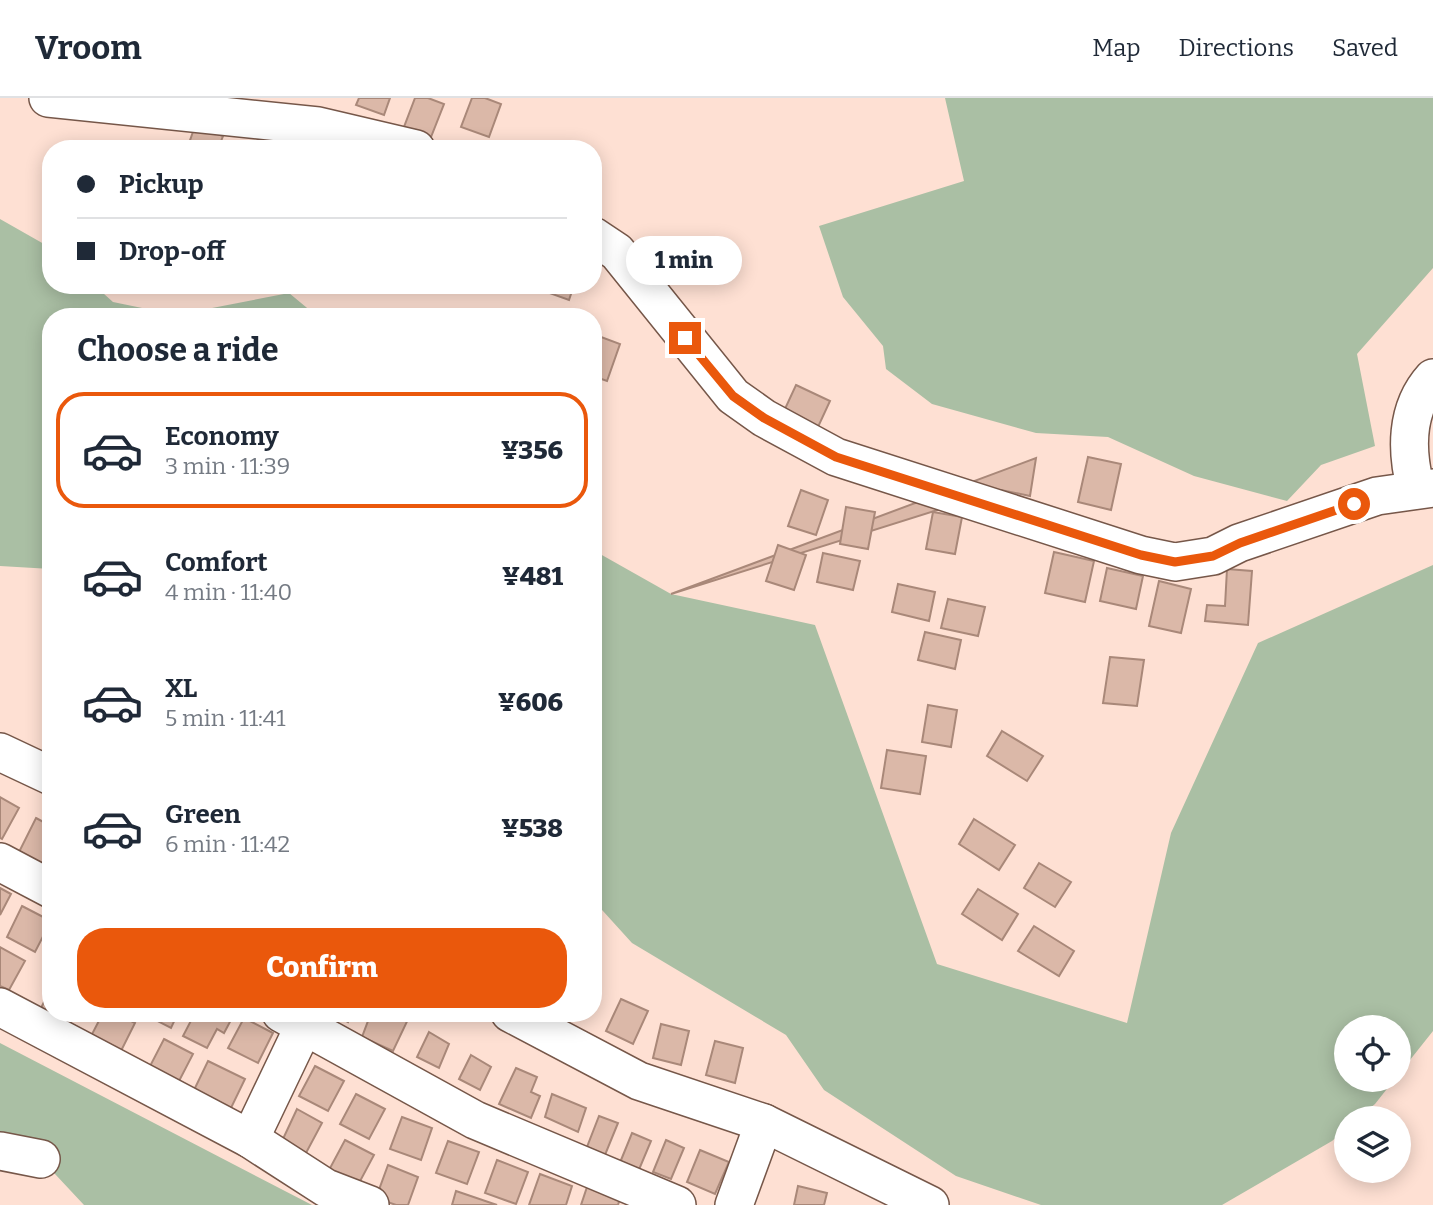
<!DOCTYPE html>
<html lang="en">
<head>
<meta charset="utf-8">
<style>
  body { margin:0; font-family:Bitter,serif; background:#f2f2f3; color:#1f2937; height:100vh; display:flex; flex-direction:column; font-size:26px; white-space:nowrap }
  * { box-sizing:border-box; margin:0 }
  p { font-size:23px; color:#747a83 }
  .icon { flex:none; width:38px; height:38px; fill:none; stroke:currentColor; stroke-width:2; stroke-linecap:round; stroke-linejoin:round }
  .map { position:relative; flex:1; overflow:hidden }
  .side { position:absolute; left:42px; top:210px; width:560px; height:714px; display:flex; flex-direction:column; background:#fff; border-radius:28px; box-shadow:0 4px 18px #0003 }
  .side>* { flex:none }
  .banner { position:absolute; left:42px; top:42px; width:560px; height:154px; border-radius:28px; box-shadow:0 4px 18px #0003; display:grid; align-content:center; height:154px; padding:0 35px; background:#fff }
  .controls { position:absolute; left:1334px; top:917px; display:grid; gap:14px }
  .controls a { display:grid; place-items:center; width:77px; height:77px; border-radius:50%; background:#fff; box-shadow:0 4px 18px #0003; font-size:35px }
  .end { position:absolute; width:32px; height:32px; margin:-16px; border:9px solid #ea580c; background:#fff; box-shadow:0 0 0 4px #fff }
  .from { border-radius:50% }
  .bubble { position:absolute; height:49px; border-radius:24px; background:#fff; box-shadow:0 4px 18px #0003; font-size:23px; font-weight:800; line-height:49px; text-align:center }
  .banner b { display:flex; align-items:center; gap:24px; height:66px; font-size:26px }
  .banner b+b { border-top:2px solid #e0e1e3 }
  .banner i { width:18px; height:18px; background:#1f2937 }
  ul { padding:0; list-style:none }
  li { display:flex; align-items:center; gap:21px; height:116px; margin:0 14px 10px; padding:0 21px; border:4px solid transparent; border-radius:28px }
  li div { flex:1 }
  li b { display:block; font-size:26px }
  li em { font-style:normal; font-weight:800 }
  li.on { border-color:#ea580c }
  li>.icon { width:63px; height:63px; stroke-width:1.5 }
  h2 { padding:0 35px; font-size:32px; line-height:84px }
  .cta { display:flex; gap:14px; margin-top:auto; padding:14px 35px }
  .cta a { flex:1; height:80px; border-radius:28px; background:#ea580c; color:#fff; font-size:28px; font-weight:800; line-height:80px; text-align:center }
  header { display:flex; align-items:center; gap:42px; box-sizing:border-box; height:98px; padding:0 35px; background:#fff; border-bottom:2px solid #e0e1e3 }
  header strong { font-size:33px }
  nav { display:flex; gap:38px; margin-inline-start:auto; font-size:24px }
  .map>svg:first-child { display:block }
</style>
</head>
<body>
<header>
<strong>Vroom</strong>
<nav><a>Map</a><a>Directions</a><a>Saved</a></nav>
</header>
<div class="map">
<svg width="1433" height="1107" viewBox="0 0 1433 1107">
  <rect width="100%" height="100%" fill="#fee0d3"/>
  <g fill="#aabfa4">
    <polygon points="945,0 1433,0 1433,170 1357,256 1375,348 1321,367 1287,403 1194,378 1108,339 1036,335 932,306 886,271 883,248 843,199 819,128 964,83"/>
    <polygon points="0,121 51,150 51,187 94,187 113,204 176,217 289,195 318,219 51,219 51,471 0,468"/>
    <polygon points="593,452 671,496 815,527 937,866 1127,925 1171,735 1258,545 1433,467 1433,933 1398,977 1398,929 1346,929 1346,982 1394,982 1375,1006 1358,1020 1346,1020 1346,1031 1332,1043 1222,1107 1041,1107 956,1078 824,992 786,937 632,845 593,802"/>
    <polygon points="0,945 312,1107 84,1107 41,1061 0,1038"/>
  </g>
  <g fill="#dbb8a8" stroke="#a98879" stroke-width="2">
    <polygon points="359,0 390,0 384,17 356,7"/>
    <polygon points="415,0 428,0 444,6 431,39 404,29"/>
    <polygon points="472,0 485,0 501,6 489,39 461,29"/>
    <polygon points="195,28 223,38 218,51 187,51"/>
    <polygon points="258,41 285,51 254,51"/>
    <polygon points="543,187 574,187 569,202 541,192"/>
    <polygon points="593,236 620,246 607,283 593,278"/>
    <polygon points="796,287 830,303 818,329 784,313"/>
    <polygon points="1088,359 1121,366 1111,412 1078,404"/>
    <polygon points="1036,360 1030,398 1001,392 671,496"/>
    <polygon points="801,392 828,402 816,437 788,428"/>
    <polygon points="846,409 875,414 868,451 840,446"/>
    <polygon points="933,414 962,419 955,456 926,451"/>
    <polygon points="778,447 806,457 794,492 766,483"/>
    <polygon points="1054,454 1094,463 1085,504 1045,495"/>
    <polygon points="823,455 860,463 853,492 817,484"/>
    <polygon points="1107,470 1143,478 1136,511 1100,503"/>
    <polygon points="1227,471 1252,473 1248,527 1205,523 1207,507 1225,508"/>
    <polygon points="1159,483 1191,491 1181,535 1149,528"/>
    <polygon points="898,486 935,494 929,523 892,514"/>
    <polygon points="948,501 985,509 978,538 941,530"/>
    <polygon points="925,534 961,542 955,571 918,562"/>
    <polygon points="1110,559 1144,562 1137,608 1103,605"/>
    <polygon points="928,607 957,612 951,649 922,644"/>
    <polygon points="1002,633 1043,658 1027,683 987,658"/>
    <polygon points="887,652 926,658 920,696 881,690"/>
    <polygon points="0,699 19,710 2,741 0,740"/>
    <polygon points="36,720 51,728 51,770 19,754"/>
    <polygon points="974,721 1015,747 999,772 959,746"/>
    <polygon points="1039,765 1071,784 1055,809 1024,790"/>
    <polygon points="0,790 11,796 0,817"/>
    <polygon points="978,791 1018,816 1002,842 962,816"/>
    <polygon points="22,808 51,823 35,854 7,839"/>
    <polygon points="1034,828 1074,853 1059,878 1018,853"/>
    <polygon points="0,849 25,863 9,892 0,888"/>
    <polygon points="51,890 51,915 75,915 69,927 40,912"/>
    <polygon points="621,901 648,913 633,946 606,933"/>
    <polygon points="103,915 116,915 135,925 120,955 90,940"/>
    <polygon points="142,915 178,915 171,930"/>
    <polygon points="195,915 218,915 231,922 224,935 217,931 207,950 183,938"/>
    <polygon points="332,915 352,915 348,924"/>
    <polygon points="371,915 411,915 393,953 362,939"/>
    <polygon points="244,920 273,935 258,965 228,950"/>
    <polygon points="661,926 689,933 681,967 653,960"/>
    <polygon points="429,934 449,946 439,970 417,959"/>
    <polygon points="164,941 193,956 177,987 148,972"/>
    <polygon points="715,943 743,950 735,985 706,977"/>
    <polygon points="471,957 491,969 480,992 459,981"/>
    <polygon points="208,963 245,981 231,1010 194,992"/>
    <polygon points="315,968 344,983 328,1013 299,998"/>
    <polygon points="516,970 537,979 531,994 540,998 531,1020 499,1006"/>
    <polygon points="356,996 385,1011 369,1041 340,1026"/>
    <polygon points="552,996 586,1010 578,1034 545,1019"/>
    <polygon points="297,1011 322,1025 306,1055 282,1043"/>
    <polygon points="599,1018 618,1025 605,1057 587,1049"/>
    <polygon points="402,1019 432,1030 421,1062 390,1051"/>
    <polygon points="632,1035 651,1043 638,1074 619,1067"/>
    <polygon points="345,1042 374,1057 358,1087 329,1072"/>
    <polygon points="666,1042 684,1050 671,1081 653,1074"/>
    <polygon points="448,1043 479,1054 467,1086 436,1075"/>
    <polygon points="700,1052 729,1064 715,1096 687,1084"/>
    <polygon points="497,1062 528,1074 516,1106 485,1095"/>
    <polygon points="388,1067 418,1079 408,1107 396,1107 376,1100"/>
    <polygon points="540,1076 572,1088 566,1107 529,1107"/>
    <polygon points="798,1088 827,1095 824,1107 794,1107"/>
    <polygon points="587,1089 620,1100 618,1107 581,1107"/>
    <polygon points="456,1093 497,1107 452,1107"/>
  </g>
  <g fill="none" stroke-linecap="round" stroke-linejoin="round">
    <defs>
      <g id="minor">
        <polyline points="48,0 318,28 416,51"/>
        <polyline points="593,138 617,154 733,298 764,320 836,359 1141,457 1175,464 1213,458 1239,445 1377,398 1433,390"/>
        <path d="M1416 391C1406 354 1405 311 1433 280"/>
        <polyline points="0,654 51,678"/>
        <polyline points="0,764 51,791"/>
        <polyline points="0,909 250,1041 326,1090 370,1107"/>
        <polyline points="281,915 475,1022 677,1107"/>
        <polyline points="510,915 639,983 764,1025 930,1107"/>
        <polyline points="250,1041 304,928"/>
        <polyline points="0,1053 41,1061"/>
        <polyline points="734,1107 764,1025"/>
      </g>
    </defs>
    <use href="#minor" stroke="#765749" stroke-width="40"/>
    <use href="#minor" stroke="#fff" stroke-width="37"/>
  </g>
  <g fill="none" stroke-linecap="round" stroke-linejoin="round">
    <polyline stroke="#ea580c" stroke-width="9" points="685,240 733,298 764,320 836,359 1141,457 1175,464 1213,458 1240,445 1354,406"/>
  </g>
</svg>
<div class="controls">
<a><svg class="icon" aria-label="locate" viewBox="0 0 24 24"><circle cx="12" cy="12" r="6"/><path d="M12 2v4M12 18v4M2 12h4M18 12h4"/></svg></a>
<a><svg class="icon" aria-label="layers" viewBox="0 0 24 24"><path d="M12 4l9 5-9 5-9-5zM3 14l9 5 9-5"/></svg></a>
</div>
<i class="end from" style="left:1354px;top:406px"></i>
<i class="end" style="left:685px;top:240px"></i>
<div class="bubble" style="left:626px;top:138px;width:116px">1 min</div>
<div class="banner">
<b><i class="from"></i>Pickup</b>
<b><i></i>Drop-off</b>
</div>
<section class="side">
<h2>Choose a ride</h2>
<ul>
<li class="on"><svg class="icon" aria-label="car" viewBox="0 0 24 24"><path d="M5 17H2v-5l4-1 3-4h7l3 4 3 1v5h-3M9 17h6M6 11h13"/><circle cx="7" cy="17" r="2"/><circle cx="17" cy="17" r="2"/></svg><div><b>Economy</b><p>3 min · 11:39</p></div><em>¥356</em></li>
<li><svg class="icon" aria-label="car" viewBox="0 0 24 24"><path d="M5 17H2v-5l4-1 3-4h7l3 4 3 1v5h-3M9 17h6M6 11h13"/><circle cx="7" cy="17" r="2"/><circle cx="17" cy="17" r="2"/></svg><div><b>Comfort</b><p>4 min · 11:40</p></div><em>¥481</em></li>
<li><svg class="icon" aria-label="car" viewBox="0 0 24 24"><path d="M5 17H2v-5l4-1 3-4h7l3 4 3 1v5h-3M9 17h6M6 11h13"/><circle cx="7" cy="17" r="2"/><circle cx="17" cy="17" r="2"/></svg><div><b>XL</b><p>5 min · 11:41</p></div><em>¥606</em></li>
<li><svg class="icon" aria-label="car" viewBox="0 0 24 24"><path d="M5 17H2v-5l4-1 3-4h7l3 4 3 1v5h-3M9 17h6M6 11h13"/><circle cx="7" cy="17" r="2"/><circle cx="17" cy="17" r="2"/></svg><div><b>Green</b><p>6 min · 11:42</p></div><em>¥538</em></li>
</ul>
<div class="cta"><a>Confirm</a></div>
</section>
</div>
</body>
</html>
